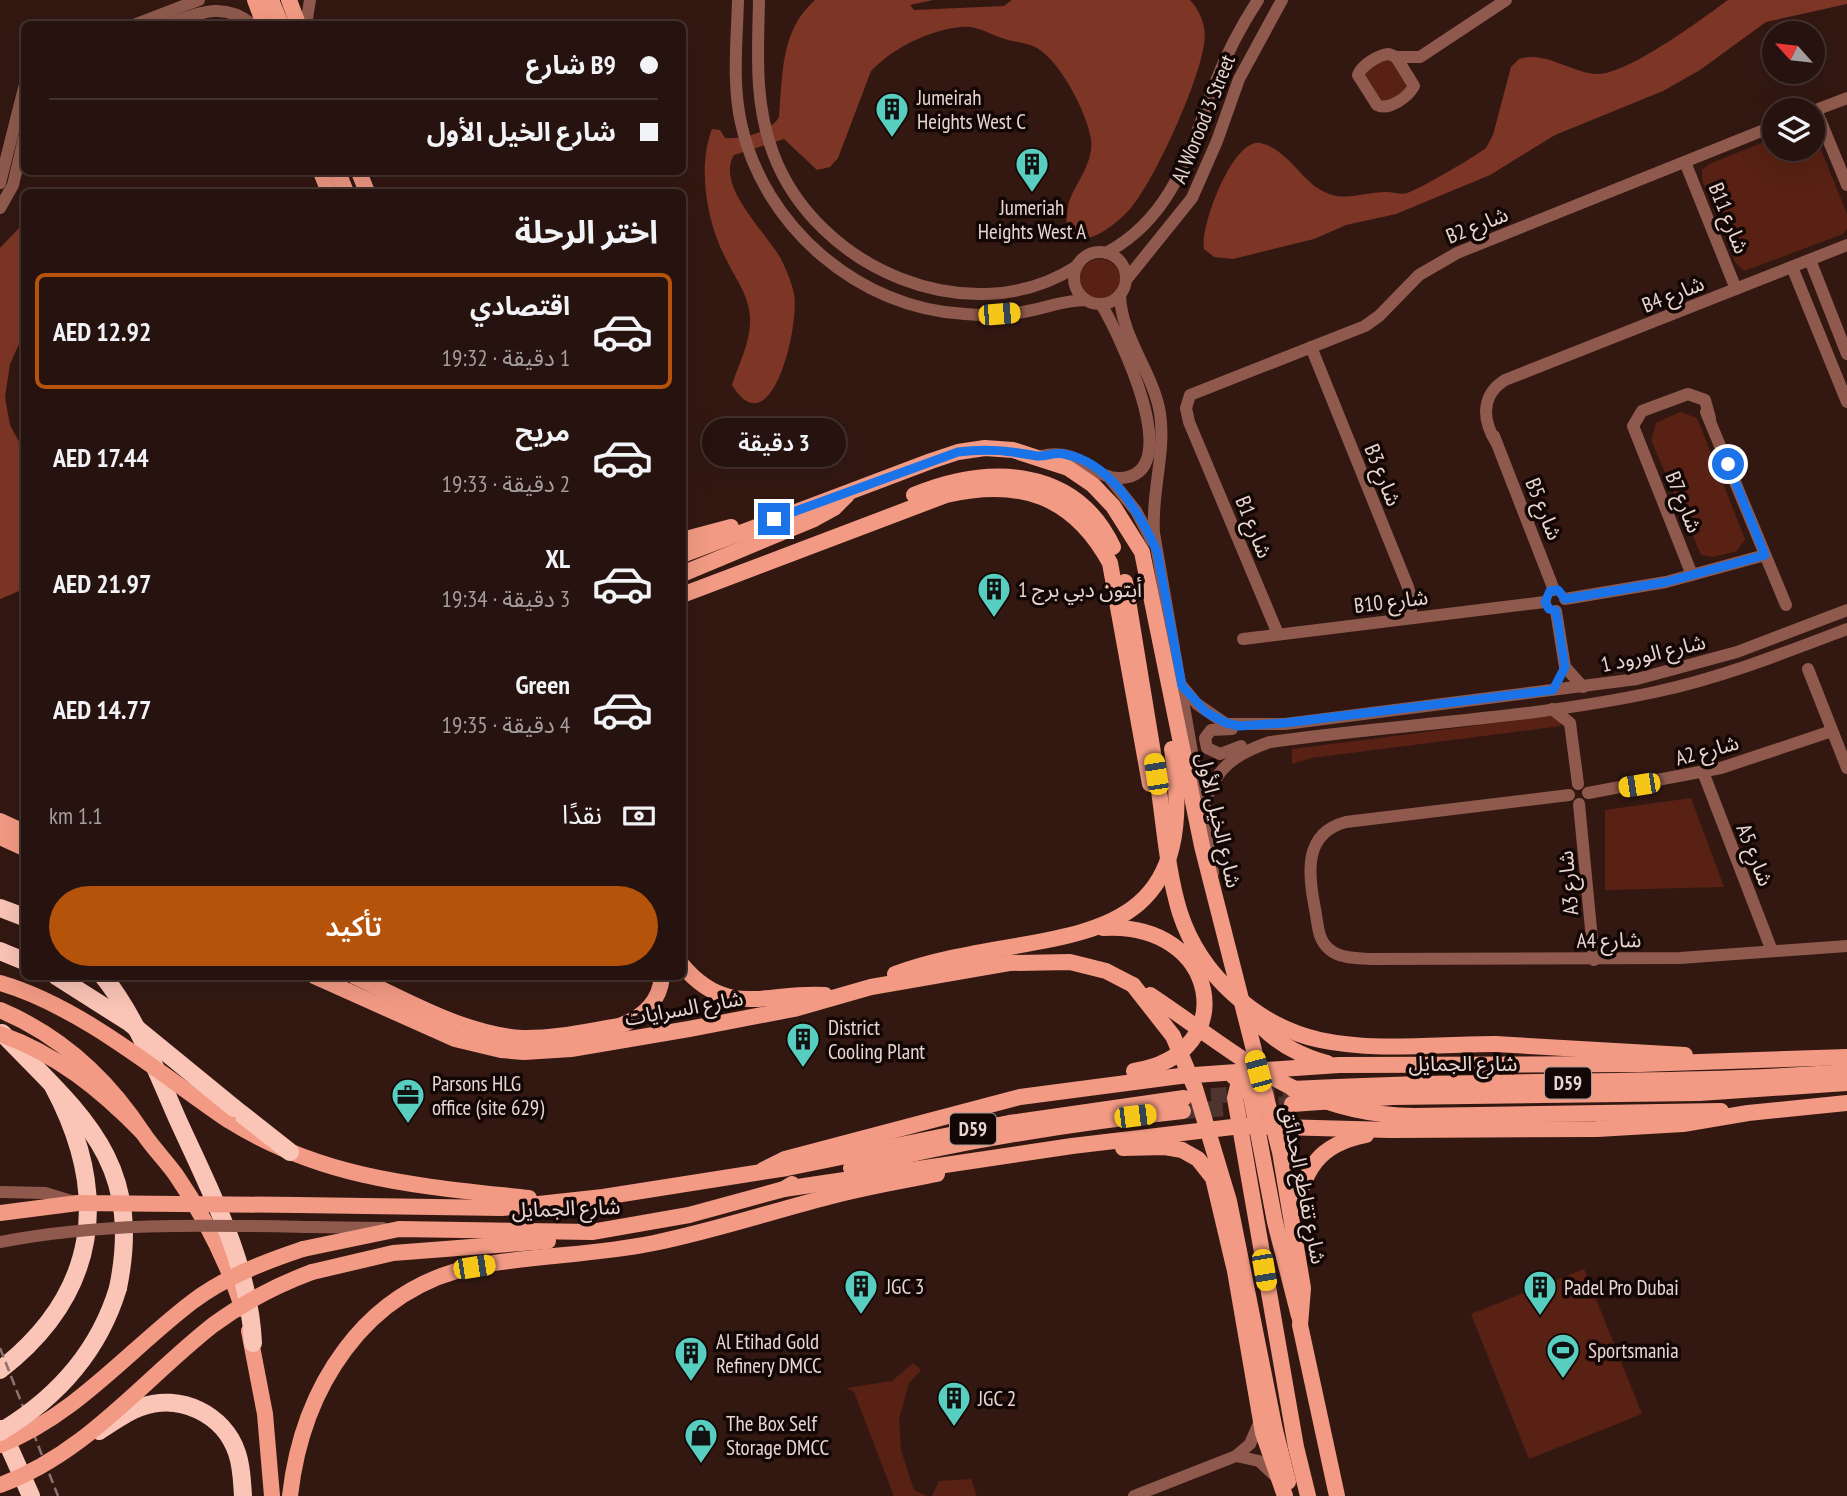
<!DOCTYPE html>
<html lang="ar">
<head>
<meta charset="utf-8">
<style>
  body { margin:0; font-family:"PT Sans Narrow","Noto Sans Arabic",sans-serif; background:#2e1b17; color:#f1f3f6; direction:rtl; height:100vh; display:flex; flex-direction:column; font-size:26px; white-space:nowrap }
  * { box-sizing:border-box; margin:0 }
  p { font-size:23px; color:#a49e9e }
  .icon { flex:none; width:38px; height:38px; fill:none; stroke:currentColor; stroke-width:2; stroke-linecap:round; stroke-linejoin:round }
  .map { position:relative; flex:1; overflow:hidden; direction:ltr }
  .drawer { position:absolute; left:21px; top:189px; width:665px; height:791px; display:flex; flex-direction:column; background:#26120e; border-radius:10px; box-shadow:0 7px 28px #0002,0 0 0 2px #42322e; direction:rtl }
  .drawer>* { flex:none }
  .guide { position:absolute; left:21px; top:21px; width:665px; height:154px; border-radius:10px; box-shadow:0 7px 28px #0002,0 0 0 2px #42322e; direction:rtl; display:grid; align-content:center; height:154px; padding:0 28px; background:#26120e }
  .needle { width:46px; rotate:297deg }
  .buttons { position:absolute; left:1762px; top:21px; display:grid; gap:14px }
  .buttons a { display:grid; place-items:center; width:63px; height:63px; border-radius:50%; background:#26120e; box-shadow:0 7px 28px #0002,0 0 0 2px #42322e; font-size:35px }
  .end { position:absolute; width:32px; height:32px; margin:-16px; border:9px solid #1a73e8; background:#fff; box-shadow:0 0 0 4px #fff }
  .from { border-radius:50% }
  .bubble { position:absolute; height:49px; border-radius:24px; background:#26120e; box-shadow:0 7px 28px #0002,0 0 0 2px #42322e; font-size:23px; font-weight:600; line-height:49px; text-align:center; direction:rtl }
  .car { position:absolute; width:21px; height:42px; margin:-21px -10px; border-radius:9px; box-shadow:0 0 5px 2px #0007; background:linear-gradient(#f5c518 24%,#345 0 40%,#f5c518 0 76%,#345 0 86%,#f5c518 0) }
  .guide b { display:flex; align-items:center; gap:24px; height:66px; font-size:26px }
  .guide b+b { border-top:2px solid #42322e }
  .guide i { width:18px; height:18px; background:#f1f3f6 }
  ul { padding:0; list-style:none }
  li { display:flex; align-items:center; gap:21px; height:116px; margin:0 14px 10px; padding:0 14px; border:4px solid transparent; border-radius:10px }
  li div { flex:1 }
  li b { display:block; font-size:26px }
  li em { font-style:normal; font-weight:600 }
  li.active { border-color:#b45309 }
  li>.icon { width:63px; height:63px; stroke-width:1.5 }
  h2 { padding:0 28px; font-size:32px; line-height:84px }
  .pay { display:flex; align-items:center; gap:18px; height:77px; padding:0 28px; font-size:26px }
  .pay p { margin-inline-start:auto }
  .action { display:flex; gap:14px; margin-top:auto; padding:14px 28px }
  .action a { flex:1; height:80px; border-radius:42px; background:#b45309; color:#fff; font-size:28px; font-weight:600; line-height:80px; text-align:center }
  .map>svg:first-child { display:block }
</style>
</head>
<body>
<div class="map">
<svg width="1847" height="1496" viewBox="0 0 1847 1496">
  <rect width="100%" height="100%" fill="#331812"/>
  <g fill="#582113">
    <polygon points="1392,57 1409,86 1387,103 1381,103 1363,74 1385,58"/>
    <polygon points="1813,130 1847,214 1847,229 1843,234 1744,271 1735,262 1702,180 1702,170 1709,164 1774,138 1774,149 1813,149"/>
    <circle cx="1100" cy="279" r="20"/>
    <polygon points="1680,412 1697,418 1745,539 1737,551 1713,557 1701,555 1651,440 1656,423"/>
    <polygon points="1549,714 1558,716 1561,726 1312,758 1292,764 1292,749 1527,719"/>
    <polygon points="1691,798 1724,887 1605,890 1605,810"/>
    <polygon points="1584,1269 1642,1414 1529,1459 1471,1314"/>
    <polygon points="913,1363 921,1370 909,1383 899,1419 901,1450 914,1490 927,1496 894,1496 854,1392 846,1388 892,1381"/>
    <polygon points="971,1479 977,1496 932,1496 939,1481"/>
  </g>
  <g fill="#7d3625">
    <path d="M815 0H933L910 5 914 10 1004 6 1012 0H1190C1201 12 1207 28 1204 44 1199 82 1155 180 1130 209 1116 224 1096 240 1076 240L1066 226C1067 217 1067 207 1070 199 1078 180 1094 161 1091 139 1087 113 1059 57 1033 46 1023 42 1012 42 1002 38 987 33 977 25 961 27 929 30 893 48 871 71L838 158 830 167 817 170 784 139 734 155C715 186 767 233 781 259 786 269 792 283 794 294 800 323 772 450 732 385 739 363 751 342 750 318 749 295 736 280 726 259 707 223 697 168 712 129L720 130 725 138C741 140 771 132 779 117 783 74 780 31 815 0Z"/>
    <path d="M1728 0H1847V4L1766 22 1700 70 1663 91 1555 135 1490 175 1396 214 1346 225 1314 239 1233 259 1214 257 1204 249C1200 227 1232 139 1260 143 1285 148 1299 176 1319 189 1343 204 1361 192 1386 192 1394 192 1400 195 1407 193 1420 189 1476 156 1486 148L1493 135 1511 67 1519 59C1545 50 1571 73 1597 74 1627 75 1702 19 1728 0Z"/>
    <polygon points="20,227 24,231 24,333 10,364 5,397 10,425 24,451 24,589 0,599 0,248"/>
  </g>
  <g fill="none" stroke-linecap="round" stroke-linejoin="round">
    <g stroke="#4e342f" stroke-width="16" stroke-dasharray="16 8" stroke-linecap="butt">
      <polyline points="1187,1098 1289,1090"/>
      <polyline points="1183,1111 1292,1104"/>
    </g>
    <g stroke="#8f5a4d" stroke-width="12">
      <path d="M738 0C737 40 732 83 741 123 763 226 859 309 965 314 986 316 1008 315 1028 311 1048 307 1066 300 1086 300"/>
      <path d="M759 0C758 53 754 102 773 153 816 269 971 335 1077 266"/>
      <polyline points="136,24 199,0"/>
      <path d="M168 24C199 13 223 1 252 24"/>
      <polyline points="306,24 310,0"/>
      <path d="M1389 54 1396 57 1414 86C1408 97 1389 111 1377 105L1358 75C1362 65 1378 55 1389 54Z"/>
      <polyline points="1396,57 1420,57 1506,0"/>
      <polyline points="1816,110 1847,185"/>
      <polyline points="1813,111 1847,98"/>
      <polyline points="1685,162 1736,289"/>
      <polyline points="0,183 24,88"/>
      <polyline points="0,208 13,185 24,138"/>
      <circle cx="1100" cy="278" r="26"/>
      <path d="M1106 253C1175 216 1190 148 1216 81 1227 53 1241 26 1258 0"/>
      <polyline points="1810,260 1847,354"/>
      <polyline points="1792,267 1847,402"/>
      <polyline points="1126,280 1192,198 1217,141 1239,79 1282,0"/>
      <path d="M1120 295C1121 337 1153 372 1160 413 1166 453 1151 493 1154 533L1213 873"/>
      <polyline points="1311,347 1408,587 1412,603 1410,618"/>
      <polyline points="1706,412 1786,605"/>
      <polyline points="1494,436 1554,590"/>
      <path d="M1496 442C1482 420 1481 395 1505 380L1847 245"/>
      <path d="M1041 456C1081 446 1092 480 1121 478 1188 474 1118 332 1101 304"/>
      <polyline points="1108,476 1136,511 1152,541"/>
      <polyline points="1692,575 1633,426 1642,411 1688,394 1705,400 1710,418"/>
      <polyline points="1565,599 1666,582 1765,555"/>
      <polyline points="1556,611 1565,667 1583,687"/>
      <polyline points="1278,634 1189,422 1186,408 1190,395 1365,326 1379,316 1419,275 1457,253 1774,126"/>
      <polyline points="1243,639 1545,602"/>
      <polyline points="1808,669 1847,768"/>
      <polyline points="1182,686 1197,704 1226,724 1285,724 1637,679 1737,652 1847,610"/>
      <polyline points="1552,709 1570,723 1578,784"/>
      <polyline points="1232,729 1211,730 1205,738 1207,748 1220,754 1241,746"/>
      <polyline points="1703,772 1772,951"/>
      <polyline points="1588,793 1721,768 1832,731"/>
      <path d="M1569 795 1346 822C1303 833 1308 874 1315 909 1318 923 1317 939 1329 949 1340 959 1357 958 1371 959L1680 958 1847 946"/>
      <polyline points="1579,804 1594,960"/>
      <path d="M1204 808C1213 770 1234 754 1270 742 1397 724 1529 719 1655 692 1721 678 1784 653 1847 629"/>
      <polyline points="0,1192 45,1193 78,1203"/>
      <polyline points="310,1227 383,1228"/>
      <polyline points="1236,1456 1259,1461 1276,1477"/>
      <polyline points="1134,1496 1236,1456 1250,1444 1260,1421"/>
    </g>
    <g stroke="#f29a84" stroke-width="16">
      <polyline points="255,0 264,24"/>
      <polyline points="271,0 281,24"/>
      <polyline points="289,0 298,24"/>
      <polyline points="321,172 329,192"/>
      <polyline points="338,172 346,192"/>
      <polyline points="359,172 367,192"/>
      <path d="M914 495C987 465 1074 465 1113 547"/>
      <polyline points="682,540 731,527"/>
      <polyline points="682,555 931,461 958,452 985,448 1013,450 1068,468 1093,485 1113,506 1142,552 1202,846 1280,1152 1303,1288 1300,1325 1337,1496"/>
      <polyline points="682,574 814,519 834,508 847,495"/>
      <path d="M682 595 946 495C1019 478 1073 495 1110 563L1150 784"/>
      <polyline points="0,821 24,832"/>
      <polyline points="0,837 24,848"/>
      <path d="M1103 928C1220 921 1243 1054 1134 1071"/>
      <path d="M682 965C728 1020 768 991 825 995"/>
      <path d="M895 974C1039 921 1206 973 1172 749"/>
      <polyline points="314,976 455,1039 501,1050 524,1052 571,1049 689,1029 794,1009 871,987 1009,963 1070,962 1106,971 1133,985"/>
      <path d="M354 976C406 1000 463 1034 522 1038 553 1039 588 1031 619 1026 642 1018 660 1002 662 976"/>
      <path d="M1246 1008C1266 1037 1293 1054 1327 1063"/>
      <path d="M0 1010C62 1036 107 1078 143 1133 153 1148 166 1161 176 1175 205 1217 227 1262 243 1309"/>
      <polyline points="1495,1044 1685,1055"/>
      <polyline points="1255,1072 1239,1081 1235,1098 1296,1447 1308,1496"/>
      <polyline points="1233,1076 1243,1084 1251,1096 1275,1222 1299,1316"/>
      <path d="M1293 1089C1478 1078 1663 1086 1847 1072"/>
      <polyline points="1292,1104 1392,1097 1699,1093 1847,1083"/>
      <polyline points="1414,1116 1721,1111"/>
      <path d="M228 1120C324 1180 420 1186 529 1198"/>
      <polyline points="1123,1148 1165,1147 1182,1150 1198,1159 1213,1178 1235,1271 1263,1433 1285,1496"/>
      <path d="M851 1168C959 1141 1071 1123 1183 1111"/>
      <polyline points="763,1170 785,1159 1020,1097 1180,1076 1339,1065 1640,1064 1847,1057"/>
      <polyline points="784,1189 1072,1146 1241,1126 1390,1130 1597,1129 1683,1124 1748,1113 1847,1103"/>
      <polyline points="297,1205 502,1208 603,1197 787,1168 1009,1123 1184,1098"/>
      <polyline points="0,1213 78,1203"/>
      <path d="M1292 1215C1307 1170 1315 1145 1366 1135"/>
      <polyline points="303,1249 399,1229 592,1232 689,1215 784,1189 792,1184"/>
      <polyline points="312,1272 393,1253 548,1241"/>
      <polyline points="249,1331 265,1414 272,1496"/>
      <polyline points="1275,1430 1288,1482"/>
      <path d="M290 1496C302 1389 363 1289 476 1266 535 1255 596 1255 654 1243 713 1231 770 1212 828 1197 864 1187 901 1181 937 1174"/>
    </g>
    <g stroke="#fac4b6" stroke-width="18">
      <polyline points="0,908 24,917"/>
      <polyline points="0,951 24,961"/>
      <path d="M103 976C136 1017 156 1070 177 1118 210 1191 249 1262 253 1343"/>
      <path d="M2 1033C81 1115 144 1161 118 1288"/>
      <polyline points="234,1108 290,1152"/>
      <path d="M0 1370C99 1293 111 1194 53 1086"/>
      <polyline points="1,1429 31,1496"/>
      <path d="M99 1431C112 1423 126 1412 141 1407 180 1393 224 1414 237 1453 242 1467 242 1482 243 1496"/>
    </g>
    <polyline stroke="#8a726d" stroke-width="2.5" stroke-dasharray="10 5" stroke-linecap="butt" points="0,1348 58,1496"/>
    <path stroke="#8f5a4d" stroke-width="12" d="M0 1242C103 1222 206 1225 310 1227"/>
    <g stroke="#f29a84" stroke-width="16">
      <path d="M1125 582C1135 645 1146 708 1156 771 1164 818 1166 868 1180 913 1200 975 1257 1026 1320 1040 1376 1052 1438 1044 1495 1044"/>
      <path d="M0 983C80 1006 159 1073 228 1120"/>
      <polyline points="1133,985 1173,1036 1195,1088 1229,1201 1275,1430"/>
      <path d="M1150 995C1239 1054 1300 1115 1414 1116"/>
      <path d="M0 1034C57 1054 101 1090 143 1133"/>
      <polyline points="78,1203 297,1205"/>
      <path d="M0 1445C75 1416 129 1350 192 1302 225 1277 264 1262 303 1249"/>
      <path d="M0 1485C86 1454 143 1380 213 1325 244 1302 277 1285 312 1272"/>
    </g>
    <g stroke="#fac4b6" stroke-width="18">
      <polyline points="56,976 130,1023 234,1108"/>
      <path d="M0 1432C57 1398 99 1351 118 1288"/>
    </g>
  </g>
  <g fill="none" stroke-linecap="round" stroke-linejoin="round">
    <path stroke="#1a73e8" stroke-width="9" d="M774 519 958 452C987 448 1009 451 1037 456 1046 457 1054 452 1064 454 1110 462 1139 512 1157 551L1182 686 1206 712 1226 723 1239 726 1285 723 1553 690 1565 667 1556 611 1549 609 1545 602 1550 591 1558 590 1565 599 1666 582 1765 555 1728 464"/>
  </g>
  <defs>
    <symbol id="building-pin" viewBox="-11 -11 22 30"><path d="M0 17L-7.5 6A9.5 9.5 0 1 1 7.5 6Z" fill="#58cec0" stroke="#130705"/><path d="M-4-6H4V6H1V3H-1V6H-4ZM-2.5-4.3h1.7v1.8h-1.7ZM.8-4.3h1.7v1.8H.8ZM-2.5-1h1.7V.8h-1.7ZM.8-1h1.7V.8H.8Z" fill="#111"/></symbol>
    <symbol id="office-pin" viewBox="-11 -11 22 30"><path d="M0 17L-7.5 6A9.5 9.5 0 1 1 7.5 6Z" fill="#58cec0" stroke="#130705"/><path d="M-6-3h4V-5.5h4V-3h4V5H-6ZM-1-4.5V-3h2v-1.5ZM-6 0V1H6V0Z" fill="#111"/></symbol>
    <symbol id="stadium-pin" viewBox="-11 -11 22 30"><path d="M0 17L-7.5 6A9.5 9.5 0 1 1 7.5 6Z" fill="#58cec0" stroke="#130705"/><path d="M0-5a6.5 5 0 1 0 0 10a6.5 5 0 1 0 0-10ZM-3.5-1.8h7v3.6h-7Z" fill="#111"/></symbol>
    <symbol id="shop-pin" viewBox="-11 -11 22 30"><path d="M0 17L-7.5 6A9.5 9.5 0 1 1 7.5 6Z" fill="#58cec0" stroke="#130705"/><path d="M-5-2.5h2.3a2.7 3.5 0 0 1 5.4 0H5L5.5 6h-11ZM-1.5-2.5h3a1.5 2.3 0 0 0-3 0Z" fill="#111"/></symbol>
  </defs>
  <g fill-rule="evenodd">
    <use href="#building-pin" x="873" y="90" width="38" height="52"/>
    <use href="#building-pin" x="1013" y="145" width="38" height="52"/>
    <use href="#building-pin" x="975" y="570" width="38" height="52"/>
    <use href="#building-pin" x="784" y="1020" width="38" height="52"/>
    <use href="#office-pin" x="389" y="1076" width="38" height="52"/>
    <use href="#building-pin" x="842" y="1267" width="38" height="52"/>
    <use href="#building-pin" x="1521" y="1268" width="38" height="52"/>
    <use href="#stadium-pin" x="1544" y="1331" width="38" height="52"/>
    <use href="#building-pin" x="672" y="1334" width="38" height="52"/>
    <use href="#building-pin" x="935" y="1379" width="38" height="52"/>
    <use href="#shop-pin" x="682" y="1416" width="38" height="52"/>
  </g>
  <g text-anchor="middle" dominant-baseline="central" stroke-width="7" stroke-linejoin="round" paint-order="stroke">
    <g fill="#130705" stroke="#a99894" stroke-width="2">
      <rect x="1545" y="1067.5" width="46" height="31" rx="5"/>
      <rect x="950" y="1113.5" width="46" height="31" rx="5"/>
    </g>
    <g font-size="19" font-weight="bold" fill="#e9d6d1">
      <text x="1568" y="1083">D59</text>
      <text x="973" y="1129">D59</text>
    </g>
    <g font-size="21" fill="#e9d6d1" stroke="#130705" text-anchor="start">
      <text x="917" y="97">Jumeirah<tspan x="917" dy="24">Heights West C</tspan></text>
      <text x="1032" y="207" text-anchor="middle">Jumeriah<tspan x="1032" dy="24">Heights West A</tspan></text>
      <text x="1018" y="589">أبتون دبي برج 1</text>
      <text x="828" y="1027">District<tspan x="828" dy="24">Cooling Plant</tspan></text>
      <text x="432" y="1083">Parsons HLG<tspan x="432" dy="24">office (site 629)</tspan></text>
      <text x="886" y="1286">JGC 3</text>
      <text x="1564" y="1287">Padel Pro Dubai</text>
      <text x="716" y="1341">Al Etihad Gold<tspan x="716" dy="24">Refinery DMCC</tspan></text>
      <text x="1588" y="1350">Sportsmania</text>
      <text x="978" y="1398">JGC 2</text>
      <text x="726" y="1423">The Box Self<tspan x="726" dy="24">Storage DMCC</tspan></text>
    </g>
    <g font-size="21" fill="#e9d6d1" stroke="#130705">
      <text transform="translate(1203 119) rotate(-68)">Al Worood 3 Street</text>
      <text transform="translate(1729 218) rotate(68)">B11 شارع</text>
      <text transform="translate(1477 225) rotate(-22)">B2 شارع</text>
      <text transform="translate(1673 294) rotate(-22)">B4 شارع</text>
      <text transform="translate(1383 475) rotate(68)">B3 شارع</text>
      <text transform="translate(1684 502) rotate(68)">B7 شارع</text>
      <text transform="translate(1544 509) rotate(68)">B5 شارع</text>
      <text transform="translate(1254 527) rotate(68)">B1 شارع</text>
      <text transform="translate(1391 601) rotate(-7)">B10 شارع</text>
      <text transform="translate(1653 653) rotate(-13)">شارع الورود 1</text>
      <text transform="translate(1707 750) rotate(-15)">A2 شارع</text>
      <text transform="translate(1219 820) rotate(77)">شارع الخيل الأول</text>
      <text transform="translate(1755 855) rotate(68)">A5 شارع</text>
      <text transform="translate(1568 883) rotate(-95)">A3 شارع</text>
      <text transform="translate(1609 940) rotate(-1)">A4 شارع</text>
      <text transform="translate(684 1008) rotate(-10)">شارع السرايات</text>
      <text x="1463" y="1063">شارع الجمايل</text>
      <text transform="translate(1304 1185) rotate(79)">شارع تقاطع الحدائق</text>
      <text transform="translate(566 1208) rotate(-2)">شارع الجمايل</text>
    </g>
  </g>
</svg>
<div class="buttons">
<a><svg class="needle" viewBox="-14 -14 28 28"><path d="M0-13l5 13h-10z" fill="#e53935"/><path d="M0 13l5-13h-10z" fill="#a49e9e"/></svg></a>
<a><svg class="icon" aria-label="layers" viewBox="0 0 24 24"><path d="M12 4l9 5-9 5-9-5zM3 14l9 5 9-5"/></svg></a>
</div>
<i class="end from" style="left:1728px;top:464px"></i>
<i class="end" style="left:774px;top:519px"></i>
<div class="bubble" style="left:702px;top:418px;width:144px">3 دقيقة</div>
<i class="car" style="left:999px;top:314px;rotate:85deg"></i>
<i class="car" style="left:1156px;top:774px;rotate:351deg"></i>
<i class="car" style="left:1639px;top:785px;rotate:261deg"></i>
<i class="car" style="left:1258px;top:1071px;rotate:345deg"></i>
<i class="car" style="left:1135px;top:1116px;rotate:83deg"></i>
<i class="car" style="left:474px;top:1267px;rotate:81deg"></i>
<i class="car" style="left:1264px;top:1270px;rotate:170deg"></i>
<div class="guide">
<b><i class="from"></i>B9 شارع</b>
<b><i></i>شارع الخيل الأول</b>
</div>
<section class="drawer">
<h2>اختر الرحلة</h2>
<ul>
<li class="active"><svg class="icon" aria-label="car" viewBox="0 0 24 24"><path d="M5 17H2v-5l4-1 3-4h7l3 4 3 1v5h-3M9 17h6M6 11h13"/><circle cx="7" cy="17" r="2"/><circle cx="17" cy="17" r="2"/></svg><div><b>اقتصادي</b><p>1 دقيقة · 19:32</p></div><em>AED 12.92</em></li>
<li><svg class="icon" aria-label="car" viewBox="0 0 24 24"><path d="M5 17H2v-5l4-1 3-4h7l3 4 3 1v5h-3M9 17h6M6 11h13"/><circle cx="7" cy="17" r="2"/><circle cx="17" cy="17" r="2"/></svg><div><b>مريح</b><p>2 دقيقة · 19:33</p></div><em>AED 17.44</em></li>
<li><svg class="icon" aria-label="car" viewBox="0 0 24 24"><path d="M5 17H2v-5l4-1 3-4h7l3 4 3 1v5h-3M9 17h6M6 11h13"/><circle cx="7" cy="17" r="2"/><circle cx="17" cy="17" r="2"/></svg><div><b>XL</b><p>3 دقيقة · 19:34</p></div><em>AED 21.97</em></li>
<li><svg class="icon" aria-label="car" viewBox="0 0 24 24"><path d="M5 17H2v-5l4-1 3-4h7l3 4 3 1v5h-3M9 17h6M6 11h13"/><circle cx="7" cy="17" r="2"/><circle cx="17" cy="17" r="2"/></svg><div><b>Green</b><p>4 دقيقة · 19:35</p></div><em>AED 14.77</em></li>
</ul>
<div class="pay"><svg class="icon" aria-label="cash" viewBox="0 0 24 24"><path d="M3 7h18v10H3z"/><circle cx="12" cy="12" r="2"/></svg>نقدًا<p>1.1 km</p></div>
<div class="action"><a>تأكيد</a></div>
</section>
</div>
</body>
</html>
